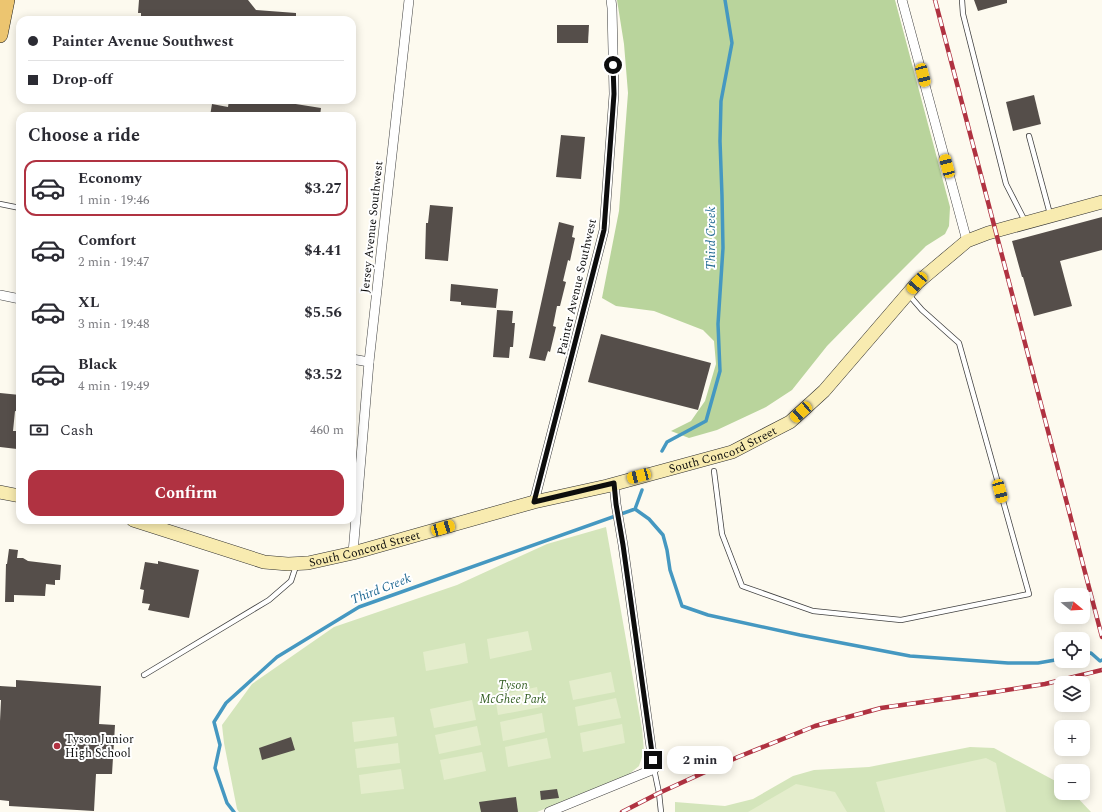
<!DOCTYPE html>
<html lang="en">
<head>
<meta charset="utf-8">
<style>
  body { margin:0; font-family:Spectral,serif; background:#f2f2f3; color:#2b2b33; height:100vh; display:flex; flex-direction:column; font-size:15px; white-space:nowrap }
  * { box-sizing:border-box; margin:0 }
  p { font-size:13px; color:#7c7c81 }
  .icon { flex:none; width:22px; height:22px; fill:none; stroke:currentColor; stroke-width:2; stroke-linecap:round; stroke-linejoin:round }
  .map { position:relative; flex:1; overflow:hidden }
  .drawer { position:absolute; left:16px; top:112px; width:340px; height:412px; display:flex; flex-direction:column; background:#fff; border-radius:12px; box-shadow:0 2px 10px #0003 }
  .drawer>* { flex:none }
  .banner { position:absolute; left:16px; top:16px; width:340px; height:88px; border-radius:12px; box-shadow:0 2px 10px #0003; display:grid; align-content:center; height:88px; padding:0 12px; background:#fff }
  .needle { width:26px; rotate:108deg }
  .controls { position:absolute; left:1054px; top:588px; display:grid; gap:8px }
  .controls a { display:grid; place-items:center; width:36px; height:36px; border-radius:8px; background:#fff; box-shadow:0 2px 10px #0003; font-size:20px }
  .end { position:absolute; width:18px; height:18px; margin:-9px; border:5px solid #0d0d0d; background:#fff; box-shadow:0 0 0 2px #fff }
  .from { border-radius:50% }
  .bubble { position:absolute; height:28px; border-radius:12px; background:#fff; box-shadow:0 2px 10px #0003; font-size:13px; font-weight:700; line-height:28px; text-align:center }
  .car { position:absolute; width:12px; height:24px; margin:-12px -6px; border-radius:5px; box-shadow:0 0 3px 1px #0007; background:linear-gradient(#f5c518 24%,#345 0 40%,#f5c518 0 76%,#345 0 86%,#f5c518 0) }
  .banner b { display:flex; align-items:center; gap:14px; height:38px; font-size:15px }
  .banner b+b { border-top:1px solid #e1e1e2 }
  .banner i { width:10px; height:10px; background:#2b2b33 }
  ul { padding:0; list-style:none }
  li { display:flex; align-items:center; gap:12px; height:56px; margin:0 8px 6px; padding:0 4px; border:2px solid transparent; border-radius:12px }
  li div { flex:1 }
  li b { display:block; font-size:15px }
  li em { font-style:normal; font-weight:700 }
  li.on { border-color:#b03241 }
  li>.icon { width:36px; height:36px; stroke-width:1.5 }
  h2 { padding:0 12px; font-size:18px; line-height:48px }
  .pay { display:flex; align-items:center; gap:10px; height:44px; padding:0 12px; font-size:15px }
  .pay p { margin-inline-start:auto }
  .primary-button { display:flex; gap:8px; margin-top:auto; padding:8px 12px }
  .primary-button a { flex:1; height:46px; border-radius:12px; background:#b03241; color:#fff; font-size:16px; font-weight:700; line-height:46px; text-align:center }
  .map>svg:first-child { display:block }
</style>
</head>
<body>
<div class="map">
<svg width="1102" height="812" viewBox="0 0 1102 812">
  <rect width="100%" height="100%" fill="#fdfaef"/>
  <g fill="#d4e5bb">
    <polygon points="606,527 642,729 644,751 639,766 628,775 537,812 239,812 237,809 224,743 222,725 252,684 334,627 457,585 547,544"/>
    <polygon points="970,747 994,748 1061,784 1061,793 1073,793 1091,812 675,812 675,802 725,806 753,799 793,776 814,770 869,767"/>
  </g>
  <polygon fill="#b9d49c" points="617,0 895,0 950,207 949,226 945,234 926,246 876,296 827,346 792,390 766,407 717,430 689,438 671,431 691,421 705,401 716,364 714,341 703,330 654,311 616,306 602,298 619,211 628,93 624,44"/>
  <g fill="#e4edcc">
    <polygon points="528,631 532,650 490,659 487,639"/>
    <polygon points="465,643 468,663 426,671 423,652"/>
    <polygon points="611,672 615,692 573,700 569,681"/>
    <polygon points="537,687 541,707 498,715 495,696"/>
    <polygon points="616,698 621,718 578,726 575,707"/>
    <polygon points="472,700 476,720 434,728 430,709"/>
    <polygon points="542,713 545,732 503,741 500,722"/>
    <polygon points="394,717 397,736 354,742 352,722"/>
    <polygon points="622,724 625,743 583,752 580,733"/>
    <polygon points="477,726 481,745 439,754 435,735"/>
    <polygon points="547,738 551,758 508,767 505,747"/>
    <polygon points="398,743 400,763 357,768 355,749"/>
    <polygon points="482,752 486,771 444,780 440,760"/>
    <polygon points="986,758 996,763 1006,812 885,812 876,782"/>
    <polygon points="401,769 404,789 361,794 359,775"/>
    <polygon points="796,784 835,792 847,812 748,812"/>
  </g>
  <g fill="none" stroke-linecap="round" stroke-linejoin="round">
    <g stroke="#4598c1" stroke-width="3.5">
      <polyline points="662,451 667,442 706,421 720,371 718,324 723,248 722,196 720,141 721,101 732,43 725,0"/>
      <polyline points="635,509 649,519 663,535 667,550 670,570 682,606 708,615 800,635 910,656 1008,663 1038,663 1061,659"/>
      <polyline points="1083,655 1091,653 1100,661 1102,660"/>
      <polyline points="234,812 227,803 215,768 220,745 214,722 226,703 277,657 359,607 635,509 642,490"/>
    </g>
  </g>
  <g fill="#554e4a">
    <polygon points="139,0 248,0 256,10 296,13 296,20 141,20 141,13 138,13"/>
    <polygon points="974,0 1007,0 1007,3 978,11"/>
    <polygon points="557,25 589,25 588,43 557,43"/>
    <polygon points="1034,95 1041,124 1013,131 1006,102"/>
    <polygon points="229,100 283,100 283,102 321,108 320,116 210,116 212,104 228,107"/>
    <polygon points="561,135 585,137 581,179 556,177"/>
    <polygon points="430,205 453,207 448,261 425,259 426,223 428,223"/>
    <polygon points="1102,217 1102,250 1060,261 1072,306 1034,316 1023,277 1022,277 1012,241"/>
    <polygon points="559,222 574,226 572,237 575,238 570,261 568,260 563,281 566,282 560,306 557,306 553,326 556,327 550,352 548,351 545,361 529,358"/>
    <polygon points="451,284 498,289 496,308 461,305 461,302 450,301"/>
    <polygon points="497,310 513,311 512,323 515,323 513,347 510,347 509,358 493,357"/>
    <polygon points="601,334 711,363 698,410 588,382"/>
    <polygon points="0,393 20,395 20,412 15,411 13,431 19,431 17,449 0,447"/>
    <polygon points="9,549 18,550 17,558 23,558 28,561 61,565 60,580 55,580 55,585 46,584 45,596 14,595 14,602 5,602 6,564 7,564"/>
    <polygon points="158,561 199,570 189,618 148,610 150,604 142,603 144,590 140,589 145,562 158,564"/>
    <polygon points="16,680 101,686 99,724 115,725 112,774 96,774 94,811 9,806 9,801 0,800 0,721 1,700 0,700 0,686 16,687"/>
    <polygon points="291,737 295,750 262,760 259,748"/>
    <polygon points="557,789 559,798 541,800 540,791"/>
    <polygon points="516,797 518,812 481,812 479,802"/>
  </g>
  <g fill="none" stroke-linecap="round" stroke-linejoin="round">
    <defs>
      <g id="lane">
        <polyline points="962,0 963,14 1006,184 1025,221"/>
        <polyline points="1029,136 1050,214"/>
        <polyline points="0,204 20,208"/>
        <polyline points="714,471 722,534 742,586 813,611 901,620 1029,594 959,343 922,310 909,295"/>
        <polyline points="144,675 269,600 291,581 296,566"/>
        <polyline points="654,769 659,793 661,812"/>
      </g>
      <g id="street">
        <polyline points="902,0 967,241"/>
        <polyline points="0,295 20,299"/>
        <polyline points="352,359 369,362"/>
        <polyline points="534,502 604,230 614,94 612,8 611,0"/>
        <polyline points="353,553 369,362 409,0"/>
        <polyline points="549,812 654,769 623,545 616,504 614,483"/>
      </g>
      <g id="secondary">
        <polyline points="0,492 20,496"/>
        <path id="s1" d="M133 520 264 562 288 564 308 563 353 553 534 502 607 486 732 452 790 422 824 391 917 283 967 241 988 233 1102 202"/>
      </g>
      <polyline id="primary" points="0,35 7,0"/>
    </defs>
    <use href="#lane" stroke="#404040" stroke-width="6"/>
    <use href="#street" stroke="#404040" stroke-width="10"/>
    <use href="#secondary" stroke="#2f2f2f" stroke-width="14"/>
    <use href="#primary" stroke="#1e1e1e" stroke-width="16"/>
    <use href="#lane" stroke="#fff" stroke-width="4.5"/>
    <use href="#street" stroke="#fff" stroke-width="9"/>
    <use href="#secondary" stroke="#f8ebb0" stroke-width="13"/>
    <use href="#primary" stroke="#ecc570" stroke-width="15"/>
    <defs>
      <g id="rail">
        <polyline points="935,0 1102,637"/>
        <polyline points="622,812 659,793 738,757 815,726 881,708 994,692 1045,684 1102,670"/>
      </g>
    </defs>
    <use href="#rail" stroke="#b03241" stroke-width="4.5"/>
    <use href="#rail" stroke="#fff" stroke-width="3" stroke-dasharray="9" stroke-linecap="butt"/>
  </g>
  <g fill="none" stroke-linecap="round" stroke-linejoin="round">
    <polyline stroke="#0d0d0d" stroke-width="5" points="613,65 614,94 604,230 534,502 614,483 616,504 623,545 653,760"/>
  </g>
  <circle fill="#b03241" stroke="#fff" stroke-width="1.5" cx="57" cy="746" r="4"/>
  <g text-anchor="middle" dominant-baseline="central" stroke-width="4" stroke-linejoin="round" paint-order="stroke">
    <g font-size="12" fill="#0d0d0d" stroke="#fff">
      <text transform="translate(372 227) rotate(-84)">Jersey Avenue Southwest</text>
      <text transform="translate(577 287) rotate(-77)">Painter Avenue Southwest</text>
      <text stroke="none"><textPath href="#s1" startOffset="612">South Concord Street</textPath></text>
      <text stroke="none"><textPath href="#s1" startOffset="240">South Concord Street</textPath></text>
    </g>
    <g font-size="12" font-style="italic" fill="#345f23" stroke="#fff">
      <text x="513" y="685">Tyson<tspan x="513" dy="14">McGhee Park</tspan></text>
    </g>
    <g font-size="12" fill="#0d0d0d" stroke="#fff" text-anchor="start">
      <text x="65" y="739">Tyson Junior<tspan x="65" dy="14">High School</tspan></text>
    </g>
    <g font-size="13" font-style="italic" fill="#226a93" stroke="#fff">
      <text transform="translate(711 238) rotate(-90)">Third Creek</text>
      <text transform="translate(381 589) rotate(-21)">Third Creek</text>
    </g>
  </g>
</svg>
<div class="controls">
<a><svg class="needle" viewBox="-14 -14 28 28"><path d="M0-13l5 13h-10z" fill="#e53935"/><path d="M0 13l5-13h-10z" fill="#7c7c81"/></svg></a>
<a><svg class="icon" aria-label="locate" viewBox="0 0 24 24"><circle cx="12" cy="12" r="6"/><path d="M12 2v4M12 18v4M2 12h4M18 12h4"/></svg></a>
<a><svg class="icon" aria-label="layers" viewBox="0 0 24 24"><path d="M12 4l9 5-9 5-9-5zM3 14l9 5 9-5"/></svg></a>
<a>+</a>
<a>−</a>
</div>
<i class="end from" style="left:613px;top:65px"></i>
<i class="end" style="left:653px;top:760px"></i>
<div class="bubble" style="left:667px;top:746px;width:66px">2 min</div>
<i class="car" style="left:923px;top:75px;rotate:165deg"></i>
<i class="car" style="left:947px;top:166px;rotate:345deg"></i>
<i class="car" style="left:917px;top:283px;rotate:221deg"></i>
<i class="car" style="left:801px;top:412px;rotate:228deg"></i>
<i class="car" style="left:639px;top:476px;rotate:255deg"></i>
<i class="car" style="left:1000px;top:491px;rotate:165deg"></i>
<i class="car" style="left:443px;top:528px;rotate:74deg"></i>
<div class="banner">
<b><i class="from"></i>Painter Avenue Southwest</b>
<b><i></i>Drop-off</b>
</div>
<section class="drawer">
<h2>Choose a ride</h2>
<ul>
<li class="on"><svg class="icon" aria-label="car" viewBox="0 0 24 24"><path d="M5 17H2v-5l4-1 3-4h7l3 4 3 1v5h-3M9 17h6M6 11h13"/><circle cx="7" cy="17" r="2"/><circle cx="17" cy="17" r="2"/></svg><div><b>Economy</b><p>1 min · 19:46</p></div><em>$3.27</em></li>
<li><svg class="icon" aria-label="car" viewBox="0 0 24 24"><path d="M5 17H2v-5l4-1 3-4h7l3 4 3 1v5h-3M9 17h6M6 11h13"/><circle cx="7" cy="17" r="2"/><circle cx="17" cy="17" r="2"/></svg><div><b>Comfort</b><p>2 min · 19:47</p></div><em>$4.41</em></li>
<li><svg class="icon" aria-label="car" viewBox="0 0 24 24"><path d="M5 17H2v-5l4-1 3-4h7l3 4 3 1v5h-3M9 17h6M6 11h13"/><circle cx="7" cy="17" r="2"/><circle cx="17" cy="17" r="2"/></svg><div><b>XL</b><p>3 min · 19:48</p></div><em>$5.56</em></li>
<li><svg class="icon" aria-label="car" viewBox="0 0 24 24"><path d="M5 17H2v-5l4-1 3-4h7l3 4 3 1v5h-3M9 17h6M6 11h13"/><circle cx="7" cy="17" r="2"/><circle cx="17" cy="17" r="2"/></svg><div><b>Black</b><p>4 min · 19:49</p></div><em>$3.52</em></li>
</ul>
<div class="pay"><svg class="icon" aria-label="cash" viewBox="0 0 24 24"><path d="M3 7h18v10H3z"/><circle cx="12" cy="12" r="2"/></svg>Cash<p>460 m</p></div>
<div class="primary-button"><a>Confirm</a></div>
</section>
</div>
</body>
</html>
